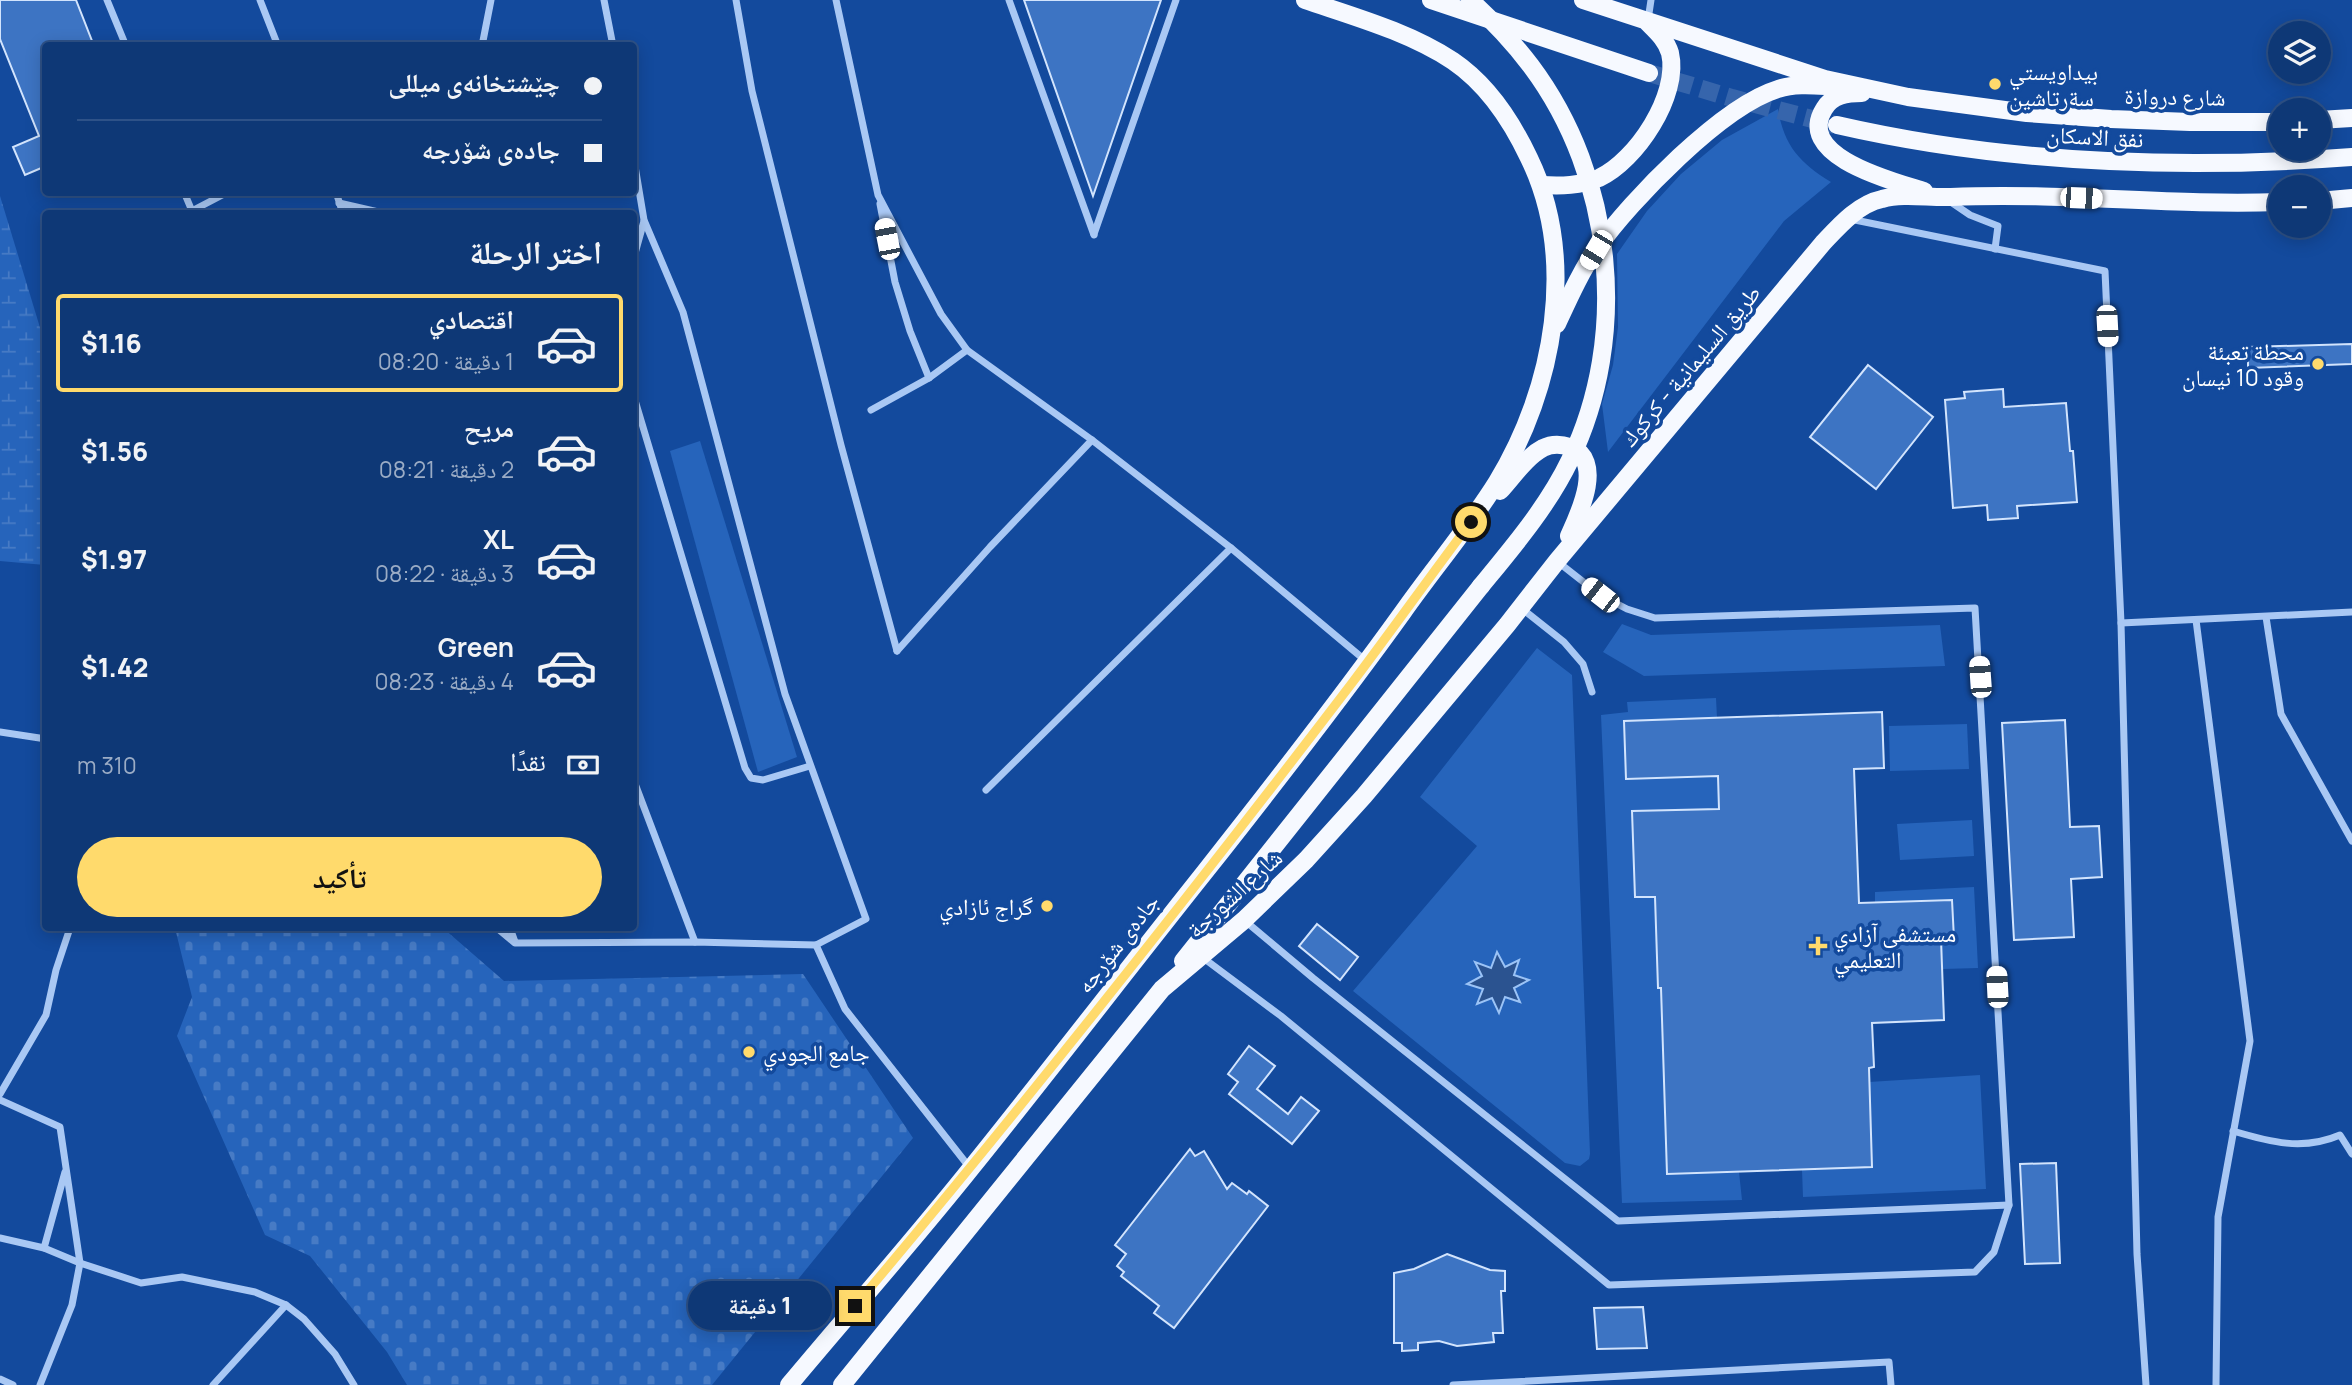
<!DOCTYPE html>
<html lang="ar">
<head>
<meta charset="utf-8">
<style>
  body { margin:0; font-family:Manrope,"Noto Naskh Arabic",sans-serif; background:#1c437e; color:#f1f3f6; direction:rtl; height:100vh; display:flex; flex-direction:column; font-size:26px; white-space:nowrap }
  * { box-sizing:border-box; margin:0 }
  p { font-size:23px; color:#9bacc5 }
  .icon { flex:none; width:38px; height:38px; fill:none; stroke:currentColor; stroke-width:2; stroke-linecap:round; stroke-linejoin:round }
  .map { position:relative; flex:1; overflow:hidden; direction:ltr }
  .sheet { position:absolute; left:42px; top:210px; width:595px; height:721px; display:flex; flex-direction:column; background:#0e3876; border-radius:7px; box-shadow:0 4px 18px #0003,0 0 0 2px #2e5288; direction:rtl }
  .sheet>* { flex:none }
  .hud { position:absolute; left:42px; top:42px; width:595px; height:154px; border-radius:7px; box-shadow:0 4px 18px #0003,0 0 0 2px #2e5288; direction:rtl; display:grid; align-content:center; height:154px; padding:0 35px; background:#0e3876 }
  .fabs { position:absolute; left:2268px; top:21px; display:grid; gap:14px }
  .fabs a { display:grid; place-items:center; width:63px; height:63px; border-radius:50%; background:#0e3876; box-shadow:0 4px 18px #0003,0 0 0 2px #2e5288; font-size:35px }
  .end { position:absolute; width:32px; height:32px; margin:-16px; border:9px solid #ffda6c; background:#111; box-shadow:0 0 0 4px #111 }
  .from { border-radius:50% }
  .bubble { position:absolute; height:49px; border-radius:24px; background:#0e3876; box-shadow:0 4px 18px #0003,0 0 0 2px #2e5288; font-size:23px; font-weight:800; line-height:49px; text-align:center; direction:rtl }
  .car { position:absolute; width:21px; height:42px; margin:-21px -10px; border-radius:9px; box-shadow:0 0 5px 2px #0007; background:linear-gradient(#fff 24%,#345 0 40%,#fff 0 76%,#345 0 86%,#fff 0) }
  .hud b { display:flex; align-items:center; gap:24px; height:66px; font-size:26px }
  .hud b+b { border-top:2px solid #2e5288 }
  .hud i { width:18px; height:18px; background:#f1f3f6 }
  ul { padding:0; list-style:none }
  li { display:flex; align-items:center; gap:21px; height:98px; margin:0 14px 10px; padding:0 21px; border:4px solid transparent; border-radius:7px }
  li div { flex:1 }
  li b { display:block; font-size:26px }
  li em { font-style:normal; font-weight:800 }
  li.selected { border-color:#ffda6c }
  li>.icon { width:63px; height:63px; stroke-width:1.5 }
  h2 { padding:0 35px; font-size:32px; line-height:84px }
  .pay { display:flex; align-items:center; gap:18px; height:77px; padding:0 35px; font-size:26px }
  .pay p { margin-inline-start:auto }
  .action { display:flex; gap:14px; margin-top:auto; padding:14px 35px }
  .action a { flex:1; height:80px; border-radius:42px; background:#ffda6c; color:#111; font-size:28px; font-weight:800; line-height:80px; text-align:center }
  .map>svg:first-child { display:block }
</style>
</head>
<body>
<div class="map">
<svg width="2352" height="1385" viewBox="0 0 2352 1385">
  <defs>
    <pattern id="wetland-marsh" width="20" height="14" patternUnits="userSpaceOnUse" patternTransform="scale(1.75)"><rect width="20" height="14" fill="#2664bb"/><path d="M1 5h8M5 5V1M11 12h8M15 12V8" fill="none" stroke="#477bc5"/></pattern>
    <pattern id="cemetery-stones" width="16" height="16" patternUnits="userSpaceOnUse" patternTransform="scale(1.75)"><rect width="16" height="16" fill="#2664bb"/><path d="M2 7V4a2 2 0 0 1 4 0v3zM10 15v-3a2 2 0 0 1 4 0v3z" fill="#477bc5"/></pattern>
  </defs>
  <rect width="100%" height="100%" fill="#134a9d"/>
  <polygon fill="url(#wetland-marsh)" points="0,196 45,344 45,565 0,561"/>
  <polygon fill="url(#cemetery-stones)" points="175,928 443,928 504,981 803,974 913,1138 712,1385 407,1385 387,1352 310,1256 265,1235 177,1036 192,997"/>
  <g fill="#2664bb">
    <path d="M1778 109C1784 146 1800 163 1831 182L1784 221 1608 452 1602 404 1613 365 1618 327 1617 254 1647 211 1681 174 1722 140Z"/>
    <polygon points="700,441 797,757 758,772 670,451"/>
    <polygon points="1622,624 1651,635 1940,625 1945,666 1644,676 1603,652"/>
    <polygon points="1537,648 1572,675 1590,1154 1589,1159 1580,1166 1565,1163 1353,991 1477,846 1420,797"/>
    <polygon points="1716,698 1717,718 1626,779 1718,776 1719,809 1632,812 1635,897 1708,895 1735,985 1741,1092 1664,1095 1667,1174 1739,1172 1742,1200 1622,1203 1601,715 1628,712 1627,702"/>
    <polygon points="1967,724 1969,769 1890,771 1889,726"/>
    <polygon points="1972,820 1974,856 1900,860 1897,824"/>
    <polygon points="1974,887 1978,968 1943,969 1941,939 1954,938 1952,900 1875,903 1875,892"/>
    <polygon points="1980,1075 1986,1189 1803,1197 1802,1170 1872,1167 1869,1082"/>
  </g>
  <polygon fill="#2b5390" stroke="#9bc3f6" stroke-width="2" points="1497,952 1505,967 1519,960 1514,975 1529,980 1514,988 1520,1002 1505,997 1499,1013 1492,998 1477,1004 1483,989 1467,984 1482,976 1475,962 1491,968"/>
  <g fill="#3d74c3" stroke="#d2e4fd" stroke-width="2">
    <polygon points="0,0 76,0 94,46 46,46 46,166 25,175 13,147 39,136 0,39"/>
    <polygon points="1024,0 1161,0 1093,196"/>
    <polygon points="2352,344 2352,364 2248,368 2248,347"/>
    <polygon points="1868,365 1933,417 1876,489 1810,437"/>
    <polygon points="2003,389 2004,407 2066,403 2070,451 2073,451 2077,502 2017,506 2018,518 1988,520 1987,505 1953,508 1945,400 1965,398 1964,392"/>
    <polygon points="1882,712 1884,768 1854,769 1859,903 1952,900 1954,939 1941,939 1944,1020 1872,1023 1874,1067 1869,1068 1872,1167 1667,1174 1661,988 1658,988 1655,897 1635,897 1632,811 1719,809 1718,776 1626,779 1624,721"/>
    <polygon points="2065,720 2070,827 2099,826 2102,877 2071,879 2074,937 2014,940 2002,723"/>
    <polygon points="1317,924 1358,957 1340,980 1299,946"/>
    <polygon points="1249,1046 1275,1066 1257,1089 1288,1114 1301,1097 1319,1111 1292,1144 1229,1094 1238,1082 1228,1074"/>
    <polygon points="1190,1149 1195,1156 1204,1151 1227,1189 1232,1183 1247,1194 1249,1191 1268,1206 1174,1328 1154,1313 1159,1306 1121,1276 1124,1272 1117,1266 1126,1254 1115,1245"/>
    <polygon points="2056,1163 2060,1263 2025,1264 2020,1164"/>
    <polygon points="1447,1254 1490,1270 1505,1271 1505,1291 1501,1291 1503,1333 1493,1333 1494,1342 1457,1346 1439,1341 1418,1343 1418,1350 1402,1351 1402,1343 1394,1343 1394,1273 1414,1269"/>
    <polygon points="1643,1307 1647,1348 1597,1349 1594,1308"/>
  </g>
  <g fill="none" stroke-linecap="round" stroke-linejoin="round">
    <polyline stroke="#3665ac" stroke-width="18" stroke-dasharray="18 9" stroke-linecap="butt" points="1649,73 1732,98 1835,125"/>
    <g stroke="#a9c8f4" stroke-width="7">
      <polyline points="107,0 126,46"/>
      <polyline points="260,0 278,46"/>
      <polyline points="604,0 613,46"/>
      <polyline points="736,0 752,91 841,445 897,651"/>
      <polyline points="836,0 878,195 941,314 967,350 1092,440 1231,548 1366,661"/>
      <polyline points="1009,0 1094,235"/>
      <polyline points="1648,20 1651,0"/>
      <polyline points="482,46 491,0"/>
      <polyline points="184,192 192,211"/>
      <polyline points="336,192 343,214"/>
      <polyline points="1948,200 1970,215 1998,226 1995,249"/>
      <polyline points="339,203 387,214"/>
      <polyline points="880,204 895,282 910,331 929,378"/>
      <polyline points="186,214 228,192"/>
      <polyline points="1850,219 2105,271 2121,623 2137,1254 2146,1385"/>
      <polyline points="1094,234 1176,0"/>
      <polyline points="634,257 644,221"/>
      <polyline points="634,397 745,768 751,778 763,780 810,766"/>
      <polyline points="871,410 929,378 967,350"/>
      <polyline points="1520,607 1564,642 1583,664 1592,692"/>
      <polyline points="2266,617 2281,714 2352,841"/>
      <polyline points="2196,620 2250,1041 2218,1217 2216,1385"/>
      <polyline points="2121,623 2352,612"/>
      <polyline points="897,651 990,547 1092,440"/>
      <polyline points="0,732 46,739"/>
      <polyline points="634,781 695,942"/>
      <polyline points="986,790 1231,548"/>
      <polyline points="1244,920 1313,978 1618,1221 2009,1205"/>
      <polyline points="497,928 515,943 695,942 816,945 866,919 785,694 683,312 644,220 634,160"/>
      <polyline points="510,928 515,942"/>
      <polyline points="816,945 845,1009 970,1168"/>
      <polyline points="1202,957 1281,1016 1609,1285 1975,1272 1994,1252 2009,1205 1975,608 1655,618 1627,609 1600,595 1558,562"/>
      <polyline points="0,1094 46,1015 56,970 70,928"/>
      <polyline points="0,1100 60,1127 80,1263 72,1305 40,1385"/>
      <path d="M2233 1131C2270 1142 2303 1151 2340 1135L2352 1154"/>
      <polyline points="0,1238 44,1248 80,1263 141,1283 182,1277 255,1292 286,1305 304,1319 335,1354 354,1385"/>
      <polyline points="44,1248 65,1172"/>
      <polyline points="0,1379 13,1385"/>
      <polyline points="213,1385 286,1305"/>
      <polyline points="1453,1385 1889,1362 1891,1385"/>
    </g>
    <g stroke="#f6f9ff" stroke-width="18">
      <polyline points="1431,0 1649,73"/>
      <polyline points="1583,0 1825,79 1908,97 2027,113 2111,119 2190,122 2280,122"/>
      <path d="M1862 93C1847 93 1832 95 1824 109 1794 157 1896 182 1924 191"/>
      <polyline points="2319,120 2352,118"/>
      <path d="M1837 125C2007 164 2179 170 2352 157"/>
      <path d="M1541 185C1561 186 1580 186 1599 178 1636 161 1680 95 1670 53 1666 40 1657 32 1648 23"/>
      <polyline points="2319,201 2352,198"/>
      <path d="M1557 324C1569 298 1581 271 1597 248 1631 200 1722 106 1778 89 1793 84 1810 85 1826 86"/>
      <path d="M1500 491C1513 477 1526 457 1543 448 1551 444 1561 444 1570 447 1605 460 1579 514 1569 536"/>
      <polyline points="1183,961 1481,586"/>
      <path d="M789 1385C850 1312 913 1241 972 1167 1050 1070 1126 971 1204 873 1272 787 1339 701 1403 612 1434 568 1469 527 1497 482 1554 389 1578 259 1529 158 1512 122 1487 84 1453 61 1409 32 1355 17 1305 0"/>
      <path d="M842 1385 1162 989 1244 920 1306 860 1364 796 1507 625 1557 561 1823 243C1839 226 1858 204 1882 199 1904 193 1928 198 1951 197 2061 192 2170 206 2280 202"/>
    </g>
    <path stroke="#f6f9ff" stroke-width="18" d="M1470 0C1492 20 1513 42 1531 66 1614 177 1630 336 1570 460 1548 506 1513 547 1481 586"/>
  </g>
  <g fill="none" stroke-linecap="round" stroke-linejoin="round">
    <path stroke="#ffda6c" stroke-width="9" d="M855 1306C1026 1103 1191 894 1352 683 1392 630 1431 575 1471 522"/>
  </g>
  <g fill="#ffda6c" stroke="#134a9d" stroke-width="2.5">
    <circle cx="1995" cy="84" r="7"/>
    <circle cx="2318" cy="364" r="7"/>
    <circle cx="1047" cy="906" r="7"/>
    <path d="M1814.5 935.5h7v7h7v7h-7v7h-7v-7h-7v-7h7z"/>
    <circle cx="749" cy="1052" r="7"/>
  </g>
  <g text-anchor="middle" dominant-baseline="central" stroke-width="7" stroke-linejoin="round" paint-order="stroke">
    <g font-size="23" fill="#fff" stroke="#134a9d" text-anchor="start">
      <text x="2009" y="71">بيداويستي<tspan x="2009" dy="26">سةرتاشين</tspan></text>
      <text x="2304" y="351" text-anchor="end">محطة تعبئة<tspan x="2304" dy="26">وقود 10 نيسان</tspan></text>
      <text x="1033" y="906" text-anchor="end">گراج ئازادي</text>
      <text x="1834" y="933">مستشفى آزادي<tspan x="1834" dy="26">التعليمي</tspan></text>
      <text x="763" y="1052">جامع الجودي</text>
    </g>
    <g font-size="23" fill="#fff" stroke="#134a9d">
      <text transform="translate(2175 96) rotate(1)">شارع دروازة</text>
      <text transform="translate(2095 136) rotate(3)">نفق الاسكان</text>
      <text transform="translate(1690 365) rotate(-50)">طريق السليمانية - كركوك</text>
      <text transform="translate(1234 893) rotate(-42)">شارع الشورجة</text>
      <text transform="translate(1117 943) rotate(-52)">جادەی شۆرجە</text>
    </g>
  </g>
</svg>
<div class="fabs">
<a><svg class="icon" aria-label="layers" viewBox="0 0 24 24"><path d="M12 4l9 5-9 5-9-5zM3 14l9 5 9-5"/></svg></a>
<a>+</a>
<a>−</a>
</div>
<i class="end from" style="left:1471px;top:522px"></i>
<i class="end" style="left:855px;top:1306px"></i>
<div class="bubble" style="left:688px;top:1281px;width:144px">1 دقيقة</div>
<i class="car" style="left:2081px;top:198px;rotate:92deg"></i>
<i class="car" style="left:887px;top:239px;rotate:349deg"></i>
<i class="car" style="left:1596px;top:250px;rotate:211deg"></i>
<i class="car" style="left:2107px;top:326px;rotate:177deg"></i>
<i class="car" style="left:1600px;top:595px;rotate:308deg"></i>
<i class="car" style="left:1980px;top:677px;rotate:356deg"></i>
<i class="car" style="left:1997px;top:987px;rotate:357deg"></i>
<div class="hud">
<b><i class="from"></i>چێشتخانەی میللی</b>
<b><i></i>جادەی شۆرجە</b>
</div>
<section class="sheet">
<h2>اختر الرحلة</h2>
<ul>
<li class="selected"><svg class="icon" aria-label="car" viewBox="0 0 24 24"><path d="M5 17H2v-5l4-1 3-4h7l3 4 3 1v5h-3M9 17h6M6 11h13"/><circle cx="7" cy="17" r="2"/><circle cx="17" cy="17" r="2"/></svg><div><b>اقتصادي</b><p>1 دقيقة · 08:20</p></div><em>$1.16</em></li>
<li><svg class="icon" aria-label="car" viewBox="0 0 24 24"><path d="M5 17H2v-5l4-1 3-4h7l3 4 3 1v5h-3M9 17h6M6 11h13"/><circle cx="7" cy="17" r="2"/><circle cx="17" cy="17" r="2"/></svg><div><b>مريح</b><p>2 دقيقة · 08:21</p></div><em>$1.56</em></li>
<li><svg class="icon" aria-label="car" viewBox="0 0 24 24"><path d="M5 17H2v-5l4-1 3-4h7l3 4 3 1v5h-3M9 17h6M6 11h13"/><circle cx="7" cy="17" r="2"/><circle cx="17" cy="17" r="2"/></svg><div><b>XL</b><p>3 دقيقة · 08:22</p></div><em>$1.97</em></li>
<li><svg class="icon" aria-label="car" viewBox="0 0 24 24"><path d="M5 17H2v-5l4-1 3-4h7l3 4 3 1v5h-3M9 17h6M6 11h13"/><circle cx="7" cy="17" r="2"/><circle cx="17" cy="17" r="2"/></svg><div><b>Green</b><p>4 دقيقة · 08:23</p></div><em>$1.42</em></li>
</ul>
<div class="pay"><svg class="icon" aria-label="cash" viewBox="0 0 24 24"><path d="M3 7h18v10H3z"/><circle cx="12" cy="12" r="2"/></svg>نقدًا<p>310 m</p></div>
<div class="action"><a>تأكيد</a></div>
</section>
</div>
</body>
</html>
